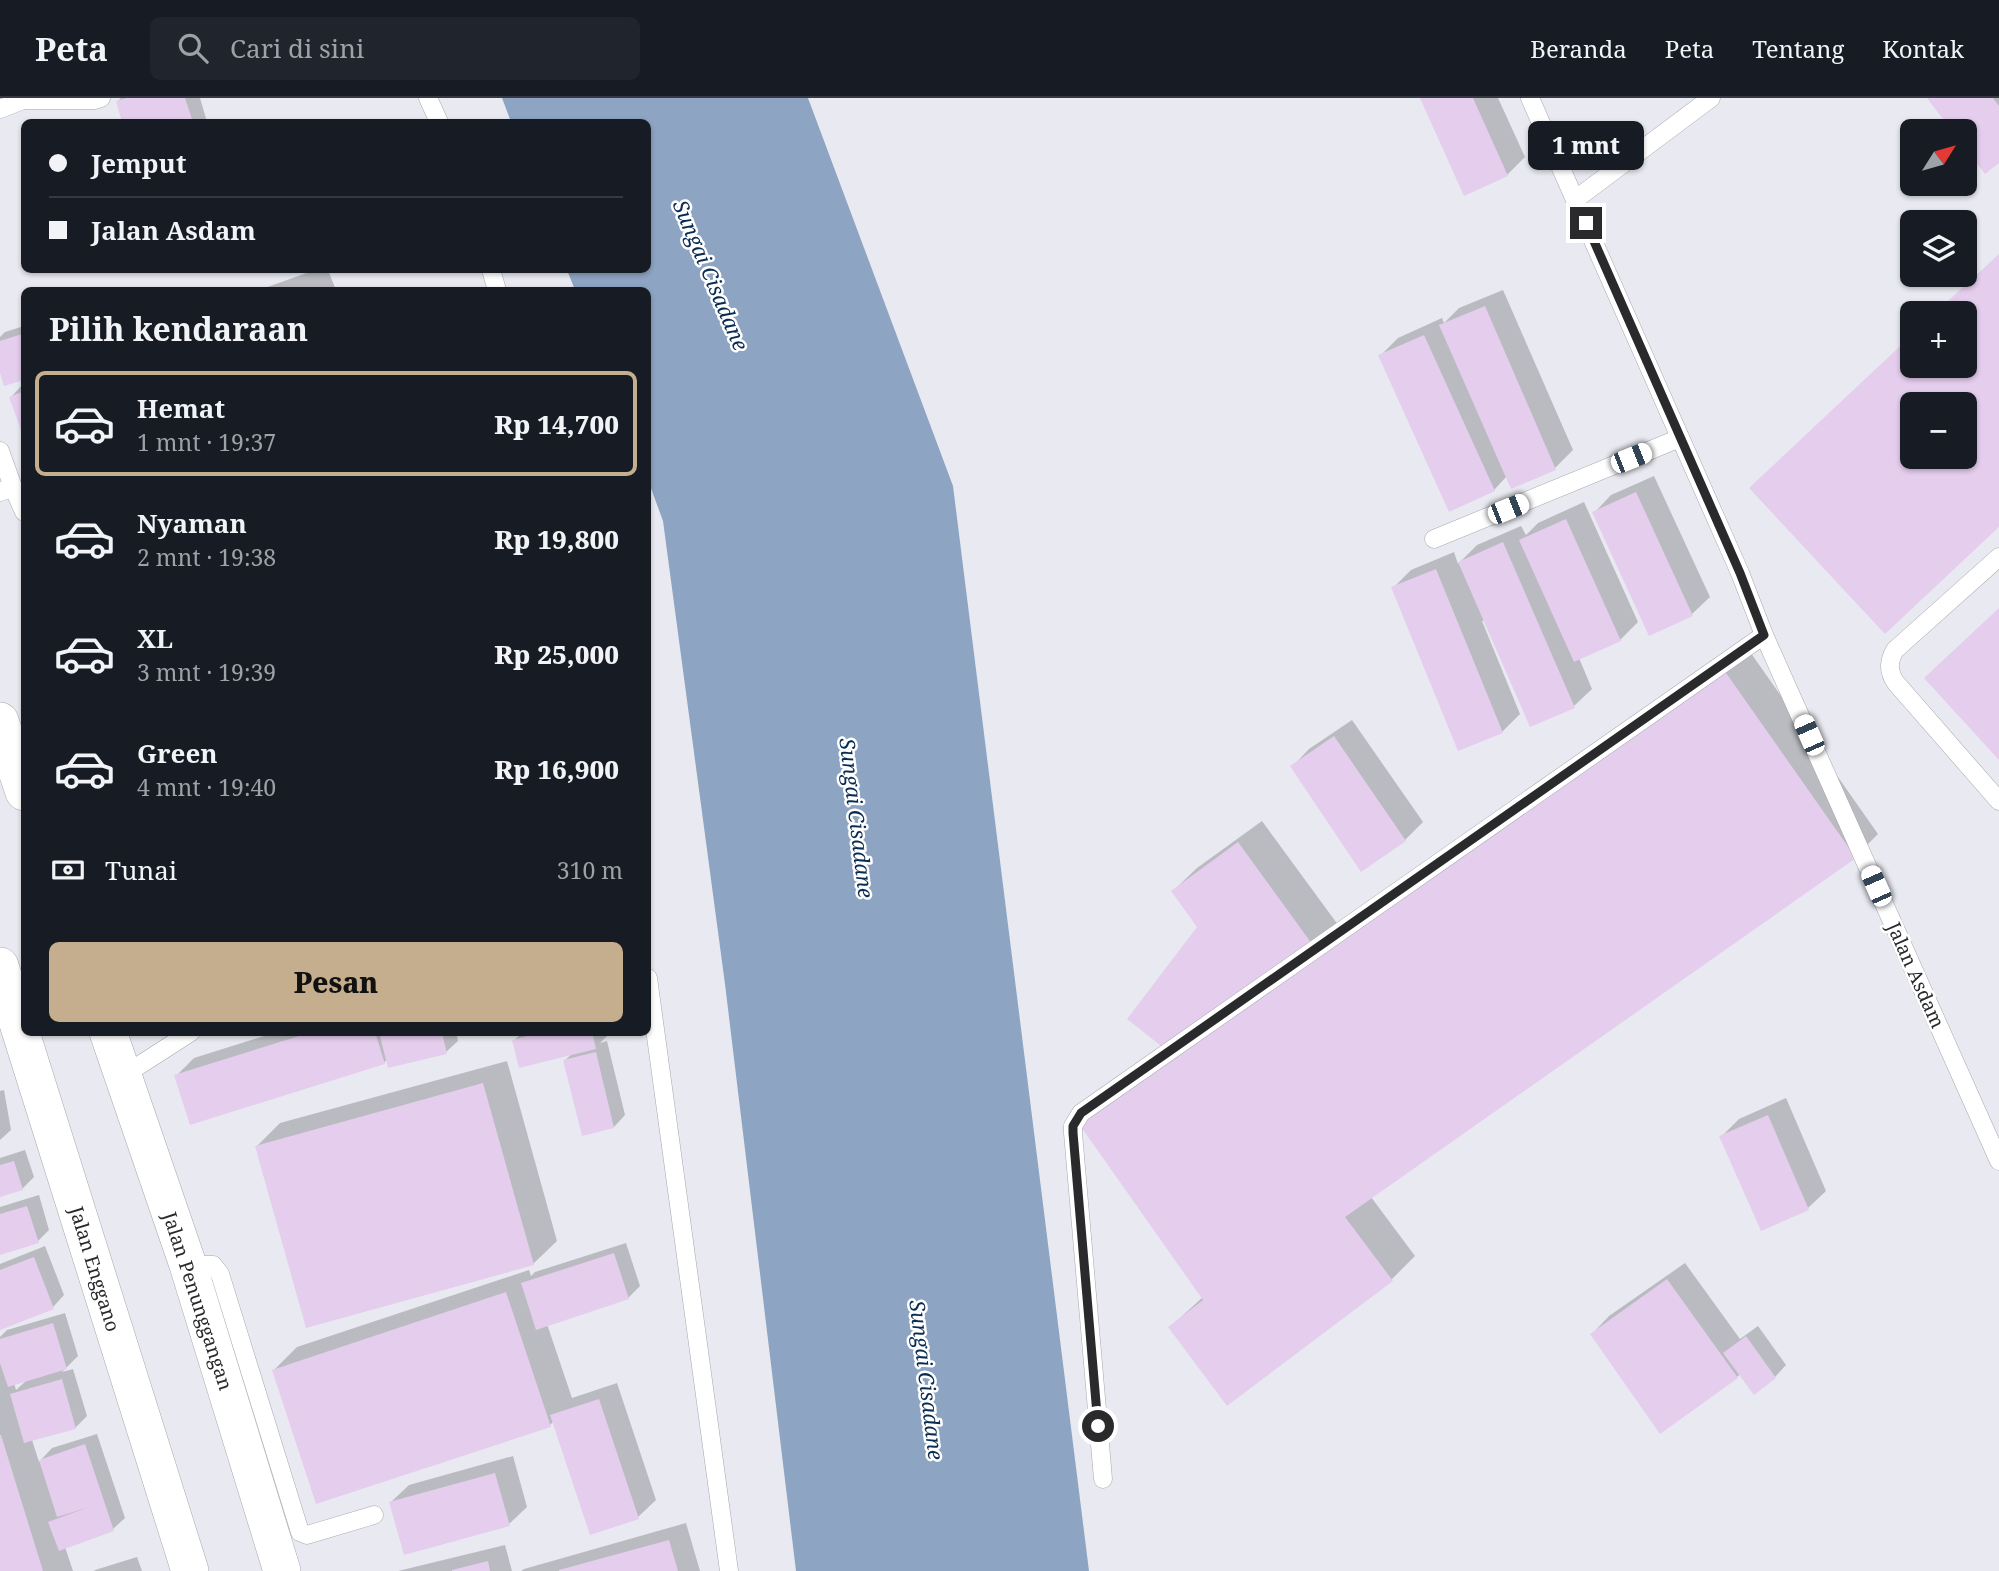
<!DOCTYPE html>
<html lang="id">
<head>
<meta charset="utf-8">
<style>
  body { margin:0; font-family:"Noto Serif",serif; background:#20242c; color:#f1f3f6; height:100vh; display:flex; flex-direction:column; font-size:26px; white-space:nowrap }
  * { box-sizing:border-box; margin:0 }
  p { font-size:23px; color:#9ea1a6 }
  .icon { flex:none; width:38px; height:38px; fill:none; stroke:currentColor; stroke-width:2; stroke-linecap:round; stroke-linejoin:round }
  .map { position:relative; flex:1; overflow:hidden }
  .panel { position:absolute; left:21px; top:189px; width:630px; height:749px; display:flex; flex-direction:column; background:#171b24; border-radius:10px; box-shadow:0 2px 5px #0004 }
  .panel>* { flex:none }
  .hud { position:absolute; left:21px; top:21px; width:630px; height:154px; border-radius:10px; box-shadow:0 2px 5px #0004; display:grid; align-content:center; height:154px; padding:0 28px; background:#171b24 }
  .needle { width:46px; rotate:53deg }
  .fabs { position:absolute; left:1900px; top:21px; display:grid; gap:14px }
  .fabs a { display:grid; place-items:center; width:77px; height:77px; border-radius:10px; background:#171b24; box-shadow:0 2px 5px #0004; font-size:35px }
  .end { position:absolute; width:32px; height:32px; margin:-16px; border:9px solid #2a2a2d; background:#fff; box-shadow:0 0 0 4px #fff }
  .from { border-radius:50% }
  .bubble { position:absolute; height:49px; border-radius:10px; background:#171b24; box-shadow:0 2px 5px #0004; font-size:23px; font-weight:800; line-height:49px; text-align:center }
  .car { position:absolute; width:21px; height:42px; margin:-21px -10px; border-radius:9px; box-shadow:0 0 5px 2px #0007; background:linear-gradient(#fff 24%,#345 0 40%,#fff 0 76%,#345 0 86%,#fff 0) }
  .hud b { display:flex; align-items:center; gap:24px; height:66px; font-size:26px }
  .hud b+b { border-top:2px solid #363941 }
  .hud i { width:18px; height:18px; background:#f1f3f6 }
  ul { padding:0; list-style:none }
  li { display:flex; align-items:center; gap:21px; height:105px; margin:0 14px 10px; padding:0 14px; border:4px solid transparent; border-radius:10px }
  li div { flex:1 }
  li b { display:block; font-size:26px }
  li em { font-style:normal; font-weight:800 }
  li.selected { border-color:#c5ae8d }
  li>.icon { width:63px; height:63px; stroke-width:1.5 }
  h2 { padding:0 28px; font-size:32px; line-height:84px }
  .pay { display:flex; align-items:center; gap:18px; height:77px; padding:0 28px; font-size:26px }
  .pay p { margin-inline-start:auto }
  .primary-button { display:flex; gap:14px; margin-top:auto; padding:14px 28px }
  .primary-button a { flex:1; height:80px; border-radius:10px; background:#c5ae8d; color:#111; font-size:28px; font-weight:800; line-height:80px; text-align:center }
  header { display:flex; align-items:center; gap:42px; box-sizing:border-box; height:98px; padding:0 35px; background:#171b24; border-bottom:2px solid #363941 }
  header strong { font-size:33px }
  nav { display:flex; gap:38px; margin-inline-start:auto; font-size:24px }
  .search { width:490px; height:63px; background:#20242c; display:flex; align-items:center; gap:18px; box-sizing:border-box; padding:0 24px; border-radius:10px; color:#9ea1a6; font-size:26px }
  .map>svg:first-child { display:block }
</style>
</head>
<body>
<header>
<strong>Peta</strong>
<div class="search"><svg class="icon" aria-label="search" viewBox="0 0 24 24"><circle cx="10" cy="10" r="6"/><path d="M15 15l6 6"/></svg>Cari di sini</div>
<nav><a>Beranda</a><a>Peta</a><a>Tentang</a><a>Kontak</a></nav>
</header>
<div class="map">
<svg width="1999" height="1473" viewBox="0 0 1999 1473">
  <rect width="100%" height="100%" fill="#e9eaf1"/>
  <polygon fill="#8da4c2" points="502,0 808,0 953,388 1089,1473 796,1473 725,886 663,423 648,382 648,192 575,192 567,172 648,172 648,24 511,24"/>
  <g fill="#0003" fill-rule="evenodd">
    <polygon points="121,0 200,0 207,24 124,24 118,3"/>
    <polygon points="1422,0 1498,0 1525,59 1507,77"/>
    <polygon points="1929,0 1999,0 1999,63 1965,33 1954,33"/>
    <path d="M1999 157V427L1885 533 1913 268H1965V215H1937ZM1913 306H1965V359H1913Z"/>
    <polygon points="315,172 328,172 336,192 259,192"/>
    <polygon points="1503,192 1573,352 1555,370 1512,389 1507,378 1494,392 1380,258 1398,240 1442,220 1444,225 1459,210"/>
    <polygon points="24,228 24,280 5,285 0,269 0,239 5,234"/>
    <polygon points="24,285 24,336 11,299"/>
    <polygon points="1654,378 1710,499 1692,516 1650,535 1594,415 1611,397"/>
    <polygon points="1584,404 1638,524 1620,542 1579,560 1592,591 1574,608 1485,522 1482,523 1520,616 1502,634 1393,490 1411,472 1454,454 1458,466 1477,447 1521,428 1526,437 1538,425"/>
    <polygon points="1748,551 1878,736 1855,759 1371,1099 1415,1158 1392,1181 1227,1305 1170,1229 1203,1199 1173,955 1199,829 1173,793 1197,770 1262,723 1344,835"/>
    <polygon points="1352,622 1423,724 1405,742 1292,669 1309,651"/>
    <polygon points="277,934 456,934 458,943 446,954 387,961 384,965 176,978 194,960"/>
    <polygon points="522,934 606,934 607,938 600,945 607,943 625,1017 614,1029 565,962 573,955 514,943"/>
    <polygon points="507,963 557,1143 533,1166 257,1048 280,1025"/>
    <polygon points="4,992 11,1032 0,1042 0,993"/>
    <polygon points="1786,1000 1826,1093 1808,1110 1722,1038 1739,1021"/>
    <polygon points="25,1052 34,1079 22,1091 0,1097 0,1060"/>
    <polygon points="39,1097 49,1132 38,1143 0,1155 0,1109"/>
    <polygon points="626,1145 640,1188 628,1200 547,1226 572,1300 617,1285 656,1402 638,1419 554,1323 550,1327 274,1272 297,1249 529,1172 531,1178 535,1174"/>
    <polygon points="45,1148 64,1197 53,1209 0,1230 0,1166"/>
    <polygon points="1685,1165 1740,1241 1758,1228 1786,1267 1775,1279 1740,1276 1737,1279 1592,1236 1609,1218"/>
    <path d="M65 1215 78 1258 62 1274 73 1271 87 1318 75 1330 32 1342 39 1364 52 1350 97 1336 125 1420 113 1431 65 1449 73 1473H2L0 1466V1239L7 1232ZM27 1282 16 1292 14 1285Z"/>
    <polygon points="513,1358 527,1409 509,1426 391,1404 409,1387"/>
    <polygon points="686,1425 700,1473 521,1473 524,1471"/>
    <polygon points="505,1447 512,1473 398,1473"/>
    <polygon points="137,1459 142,1473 94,1473 95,1472"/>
  </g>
  <g fill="#e5cded" fill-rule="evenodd">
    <polygon points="126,0 185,0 193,24 122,24 116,3"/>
    <polygon points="1420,0 1473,0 1508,78 1464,98"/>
    <polygon points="1927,0 1993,0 1999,8 1999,65 1985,76 1965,50 1965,33 1952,33"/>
    <path d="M1999 156V429L1885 536 1749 390 1913 236V268H1965V215H1935ZM1913 306H1965V359H1913Z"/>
    <polygon points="1485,208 1556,372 1511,391 1439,227"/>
    <polygon points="22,236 24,244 24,282 4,288 0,275 0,243"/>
    <polygon points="1424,237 1495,393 1449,414 1378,257"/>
    <polygon points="24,293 24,340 9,299"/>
    <polygon points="1636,394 1693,518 1649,538 1592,414"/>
    <polygon points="1566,421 1621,543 1574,564 1519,442"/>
    <polygon points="1503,444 1575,610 1530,629 1458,464"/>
    <polygon points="1436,471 1503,635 1458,653 1391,489"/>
    <polygon points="1999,510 1999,662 1924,580"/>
    <polygon points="1724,572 1856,760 1345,1119 1393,1183 1227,1308 1168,1229 1203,1202 1079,1026 1175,959 1127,921 1197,829 1171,793 1238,744 1320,857"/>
    <polygon points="1334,638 1406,743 1361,774 1290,668"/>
    <polygon points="312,934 375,934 385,966 190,1027 174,977"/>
    <polygon points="379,934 442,934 447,956 388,970"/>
    <polygon points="543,934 592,934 596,951 519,970 512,942"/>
    <polygon points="596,954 614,1030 582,1038 563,962"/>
    <polygon points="483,985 534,1167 306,1230 255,1048"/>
    <polygon points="1768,1017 1809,1112 1761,1133 1719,1038"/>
    <polygon points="14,1063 23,1092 0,1099 0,1067"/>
    <polygon points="27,1108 39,1145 0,1157 0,1116"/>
    <polygon points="614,1155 629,1201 536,1232 521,1185"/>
    <polygon points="34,1159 54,1211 0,1232 0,1172"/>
    <polygon points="1667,1181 1738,1280 1660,1336 1590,1236"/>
    <polygon points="506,1194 551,1329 316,1406 272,1272"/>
    <polygon points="53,1225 67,1271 8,1289 0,1265 0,1241"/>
    <polygon points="1746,1238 1776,1280 1754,1297 1723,1255"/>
    <polygon points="62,1281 76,1331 24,1345 10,1296"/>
    <polygon points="599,1301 639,1421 590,1437 550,1317"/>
    <polygon points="0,1337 1,1337 43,1473 0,1473"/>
    <polygon points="85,1346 114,1433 59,1453 48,1424 86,1410 57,1419 39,1362"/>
    <polygon points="495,1375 510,1428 404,1457 389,1404"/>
    <polygon points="669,1442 678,1473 559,1473 559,1472"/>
    <polygon points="488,1463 490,1473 452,1473 452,1472"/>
  </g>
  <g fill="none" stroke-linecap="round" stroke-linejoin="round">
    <defs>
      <g id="lane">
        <polyline points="428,0 439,24"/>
        <polyline points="1530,0 1740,475 1764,537 1999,1063"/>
        <polyline points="0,11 23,2 95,2 101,0"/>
        <polyline points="1576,101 1711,0"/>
        <polyline points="491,172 497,192"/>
        <polyline points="0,353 13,389"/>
        <polyline points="0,394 13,389 24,414"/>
        <polyline points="1434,441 1680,340"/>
        <path d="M1999 459 1895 552C1888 564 1888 574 1896 585L1999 703"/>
        <polyline points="648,880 729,1473"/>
        <polyline points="122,975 132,972 191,934"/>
        <polyline points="188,1167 213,1167 220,1176 300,1434 307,1437 374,1417"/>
        <polyline points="1103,1381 1073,1035 1073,1028 1081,1015 1764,537"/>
      </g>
      <g id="street">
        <polyline points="0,623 24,694"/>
        <polyline points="0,868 190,1473"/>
        <polyline points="108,934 188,1167 282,1473"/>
      </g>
    </defs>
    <use href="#lane" stroke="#a6a8ad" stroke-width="19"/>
    <use href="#street" stroke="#a6a8ad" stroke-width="38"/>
    <use href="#lane" stroke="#fff" stroke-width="18"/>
    <use href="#street" stroke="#fff" stroke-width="37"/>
  </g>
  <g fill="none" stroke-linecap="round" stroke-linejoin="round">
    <polyline stroke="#2a2a2d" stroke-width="9" points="1098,1328 1073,1035 1073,1028 1081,1015 1764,537 1740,475 1586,125"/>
  </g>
  <g text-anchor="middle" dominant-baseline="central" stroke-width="5" stroke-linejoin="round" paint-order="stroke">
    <g font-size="19" fill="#2a2a2d" stroke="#fff">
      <text transform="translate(1916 877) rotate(66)">Jalan Asdam</text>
      <text transform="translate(95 1171) rotate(73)">Jalan Enggano</text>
      <text transform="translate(198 1203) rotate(72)">Jalan Penunggangan</text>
    </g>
    <g font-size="21" font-style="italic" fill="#082b52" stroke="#fff">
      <text transform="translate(711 177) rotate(67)">Sungai Cisadane</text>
      <text transform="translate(857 720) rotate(83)">Sungai Cisadane</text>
      <text transform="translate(927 1282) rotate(83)">Sungai Cisadane</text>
    </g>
  </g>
</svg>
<div class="fabs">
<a><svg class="needle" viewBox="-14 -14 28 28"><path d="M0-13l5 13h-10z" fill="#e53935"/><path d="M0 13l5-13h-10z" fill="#9ea1a6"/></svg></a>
<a><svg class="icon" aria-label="layers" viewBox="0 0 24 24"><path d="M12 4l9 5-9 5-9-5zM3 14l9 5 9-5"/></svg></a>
<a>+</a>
<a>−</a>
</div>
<i class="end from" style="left:1098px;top:1328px"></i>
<i class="end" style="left:1586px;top:125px"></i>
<div class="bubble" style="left:1528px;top:23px;width:116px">1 mnt</div>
<i class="car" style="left:1631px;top:360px;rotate:68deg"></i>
<i class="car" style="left:1508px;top:411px;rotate:68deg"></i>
<i class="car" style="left:1809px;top:637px;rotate:336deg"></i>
<i class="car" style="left:1876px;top:788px;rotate:336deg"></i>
<div class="hud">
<b><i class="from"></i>Jemput</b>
<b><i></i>Jalan Asdam</b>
</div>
<section class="panel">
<h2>Pilih kendaraan</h2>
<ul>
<li class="selected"><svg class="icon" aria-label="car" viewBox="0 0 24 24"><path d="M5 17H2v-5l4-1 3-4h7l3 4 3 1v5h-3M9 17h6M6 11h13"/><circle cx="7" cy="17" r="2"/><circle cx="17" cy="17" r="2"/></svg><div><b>Hemat</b><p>1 mnt · 19:37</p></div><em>Rp 14,700</em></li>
<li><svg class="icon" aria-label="car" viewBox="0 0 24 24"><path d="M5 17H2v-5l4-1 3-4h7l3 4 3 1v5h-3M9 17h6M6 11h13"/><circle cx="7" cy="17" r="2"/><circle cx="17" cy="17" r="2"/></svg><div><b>Nyaman</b><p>2 mnt · 19:38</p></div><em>Rp 19,800</em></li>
<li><svg class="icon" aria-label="car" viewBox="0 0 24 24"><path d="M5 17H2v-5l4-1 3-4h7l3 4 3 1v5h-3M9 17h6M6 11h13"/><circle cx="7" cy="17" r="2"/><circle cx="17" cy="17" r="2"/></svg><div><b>XL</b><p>3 mnt · 19:39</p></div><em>Rp 25,000</em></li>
<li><svg class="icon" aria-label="car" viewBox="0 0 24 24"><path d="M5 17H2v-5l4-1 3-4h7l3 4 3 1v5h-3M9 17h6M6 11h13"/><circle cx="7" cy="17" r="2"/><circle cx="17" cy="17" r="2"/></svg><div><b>Green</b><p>4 mnt · 19:40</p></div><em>Rp 16,900</em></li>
</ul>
<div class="pay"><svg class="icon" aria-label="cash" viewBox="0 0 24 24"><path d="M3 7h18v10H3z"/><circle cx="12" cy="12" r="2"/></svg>Tunai<p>310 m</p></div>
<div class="primary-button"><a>Pesan</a></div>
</section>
</div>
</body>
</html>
